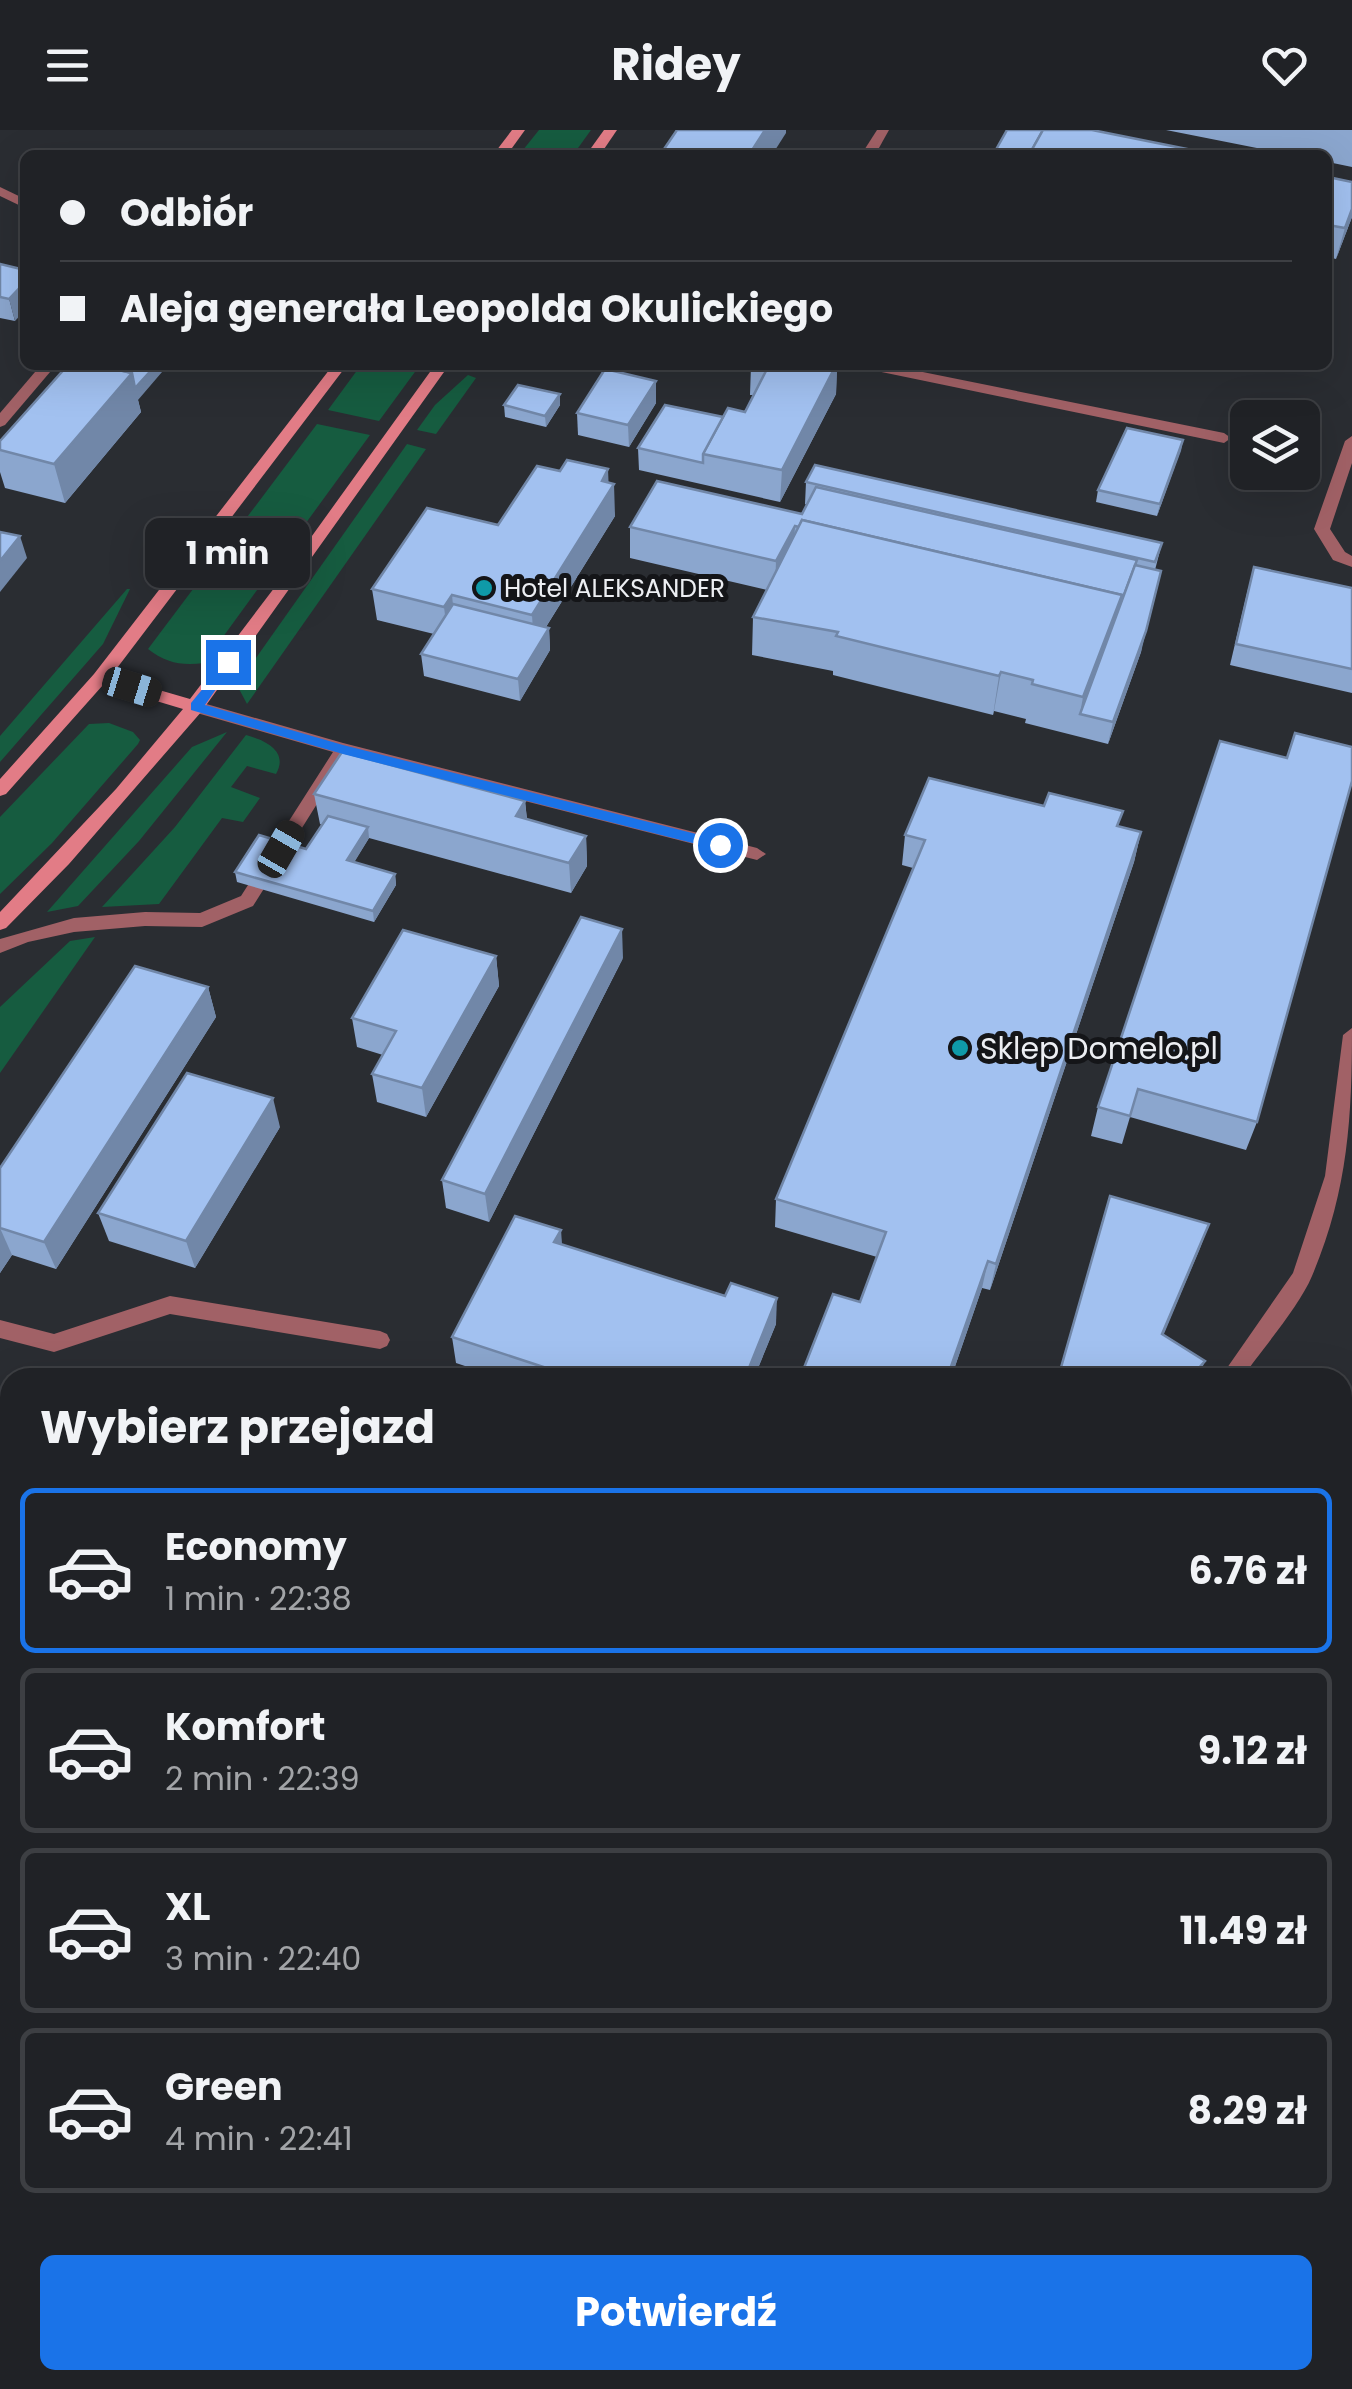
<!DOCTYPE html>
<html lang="pl">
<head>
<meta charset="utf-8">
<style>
  body { margin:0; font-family:Poppins,sans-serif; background:#2d2f32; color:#f1f3f6; height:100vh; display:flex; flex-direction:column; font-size:38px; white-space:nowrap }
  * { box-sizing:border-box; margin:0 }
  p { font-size:32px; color:#a2a4a7 }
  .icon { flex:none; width:55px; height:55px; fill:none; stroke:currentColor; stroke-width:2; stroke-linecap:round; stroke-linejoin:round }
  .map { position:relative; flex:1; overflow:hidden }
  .side { position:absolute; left:0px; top:1238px; width:1352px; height:1022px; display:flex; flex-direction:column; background:#202226; border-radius:30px 30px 0 0; box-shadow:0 10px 40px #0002,0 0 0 2px #3d3f43 }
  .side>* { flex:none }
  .top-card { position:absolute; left:20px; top:20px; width:1312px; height:220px; border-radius:15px; box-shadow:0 10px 40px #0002,0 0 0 2px #3d3f43; display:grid; align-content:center; height:220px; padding:0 40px; background:#202226 }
  .buttons { position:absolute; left:1230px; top:270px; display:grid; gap:20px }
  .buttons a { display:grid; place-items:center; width:90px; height:90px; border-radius:15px; background:#202226; box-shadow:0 10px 40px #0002,0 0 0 2px #3d3f43; font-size:50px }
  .end { position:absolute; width:45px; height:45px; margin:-22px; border:12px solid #1a73e8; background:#fff; box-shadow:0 0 0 5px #fff }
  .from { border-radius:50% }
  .bubble { position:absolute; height:70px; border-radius:15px; background:#202226; box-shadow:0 10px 40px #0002,0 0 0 2px #3d3f43; font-size:32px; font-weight:700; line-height:70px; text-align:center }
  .car { position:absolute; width:30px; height:60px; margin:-30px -15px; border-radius:12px; box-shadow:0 0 8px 2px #0007; background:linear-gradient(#222 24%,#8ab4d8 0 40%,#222 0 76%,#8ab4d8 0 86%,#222 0) }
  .top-card b { display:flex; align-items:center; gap:35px; height:95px; font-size:38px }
  .top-card b+b { border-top:2px solid #3d3f43 }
  .top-card i { width:25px; height:25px; background:#f1f3f6 }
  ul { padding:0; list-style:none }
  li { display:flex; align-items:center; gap:30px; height:165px; margin:0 20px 15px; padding:0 20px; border:5px solid #3d3f43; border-radius:15px }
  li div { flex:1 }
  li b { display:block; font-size:38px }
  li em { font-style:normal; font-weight:700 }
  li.on { border-color:#1a73e8 }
  li>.icon { width:90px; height:90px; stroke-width:1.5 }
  h2 { padding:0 40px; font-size:45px; line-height:120px }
  .button { display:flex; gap:20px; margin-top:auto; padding:20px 40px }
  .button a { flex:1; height:115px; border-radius:15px; background:#1a73e8; color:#fff; font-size:40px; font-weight:700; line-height:115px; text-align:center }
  header { display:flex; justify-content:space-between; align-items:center; height:130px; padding:0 40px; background:#202226; font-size:45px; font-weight:700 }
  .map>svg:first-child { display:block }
</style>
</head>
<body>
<header><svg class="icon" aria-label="menu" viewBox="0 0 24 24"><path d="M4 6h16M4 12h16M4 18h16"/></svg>Ridey<svg class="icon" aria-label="heart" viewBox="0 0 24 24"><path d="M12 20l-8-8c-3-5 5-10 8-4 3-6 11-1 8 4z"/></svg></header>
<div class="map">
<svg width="1352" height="2259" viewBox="0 0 1352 2259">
  <rect width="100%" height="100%" fill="#2a2d32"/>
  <g fill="#165c40">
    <polygon points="539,0 591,0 573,25 519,25"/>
    <polygon points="361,235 420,235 379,291 328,280"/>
    <polygon points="468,245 476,248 436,304 417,300 435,275"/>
    <path d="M317 294 370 305 204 533C182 536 166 533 148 519Z"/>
    <polygon points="407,314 426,319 247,574 238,557 244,545"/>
    <polygon points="127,459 130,459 103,514 0,632 0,606"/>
    <polygon points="109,593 133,602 140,610 138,614 52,713 0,764 0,687 89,594"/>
    <polygon points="227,602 139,711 78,776 47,782 192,617"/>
    <path d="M246 605C265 610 289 621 276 644L247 636 231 657 260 668 243 692 222 688 159 774 102 777 175 697Z"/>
    <polygon points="95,807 0,943 0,877 70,811"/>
  </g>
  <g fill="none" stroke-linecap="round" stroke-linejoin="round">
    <g fill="#a16166" fill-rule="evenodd">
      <polygon points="877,0 889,0 875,25 861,25"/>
      <polygon points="860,235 888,235 1224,303 1231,308 1224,313 867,239"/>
      <polygon points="1352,306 1352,333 1330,399 1345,422 1352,426 1352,437 1333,430 1314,399 1345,311"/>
      <polygon points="196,571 343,613 757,718 766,724 757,730 347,626 253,776 202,797 145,796 74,802 28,812 0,823 0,809 74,788 145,782 200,783 241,766 333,622 190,581 190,573"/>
      <path d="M1352 898C1352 988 1348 1061 1312 1146 1299 1177 1262 1219 1242 1248H1220L1293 1143 1325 1046 1343 905Z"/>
      <polygon points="170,1166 380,1201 387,1204 390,1210 387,1216 380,1219 170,1184 54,1222 0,1208 0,1190 54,1204"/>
      <polygon points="1352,2096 1352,2122 1342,2126 1342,2100"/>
      <polygon points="927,2250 976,2250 972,2259 923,2259"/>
    </g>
    <g fill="#a16166" fill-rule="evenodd">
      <polygon points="0,57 25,69 25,78 0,66"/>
      <polygon points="41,235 56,235 5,295 0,297 0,283"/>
    </g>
    <g fill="#e27c86" fill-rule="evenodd">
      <polygon points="512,0 525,0 507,25 493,25"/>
      <polygon points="604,0 617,0 600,25 586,25"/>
      <polygon points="333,235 347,235 111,546 190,569 281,449 435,235 449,235 202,581 69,734 6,798 0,800 0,782 116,659 183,579 103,555 6,664 0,666 0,649 94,544"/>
    </g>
  </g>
  <g fill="#8ba6ce">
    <polygon points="1166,0 1352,0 1352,37 1328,32 1328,25 1292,25"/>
    <polygon points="1328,47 1352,87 1336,129 1328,127"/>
    <polygon points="0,134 15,191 0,188"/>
    <polygon points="751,235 837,235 836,264 780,372 639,340 638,318 723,287 745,282 753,265 750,265"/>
    <polygon points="656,251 656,273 629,317 578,305 577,283"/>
    <polygon points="560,264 560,275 546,297 505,287 504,275"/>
    <polygon points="138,270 141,282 65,373 5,358 0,342 0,311"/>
    <polygon points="1183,310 1157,386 1096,372 1098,360"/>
    <polygon points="806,352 1162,413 1155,440 1141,522 1108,614 1025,593 1026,589 994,581 993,585 833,545 833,541 752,525 753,487 767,460 630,428 630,397 802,384 807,375 805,374"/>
    <polygon points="608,353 615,386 546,497 549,498 550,520 520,571 424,546 421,524 434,504 377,490 372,459 498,395"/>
    <polygon points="1352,458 1352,563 1230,535 1248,459"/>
    <polygon points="1220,611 1257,992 1246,1020 1130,987 1122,1014 1091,1006 1098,977"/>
    <polygon points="314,664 525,671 527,689 586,706 587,736 571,763 369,708 354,732 395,744 396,755 374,792 237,752 235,742 306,719 322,695 320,694"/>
    <polygon points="1119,697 1141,702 1134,732 990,1160 982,1158 951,1248 800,1248 860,1172 877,1127 775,1097 776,1069 913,738 902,735 905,705"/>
    <polygon points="496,826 499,856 426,987 377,972 372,944 383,925 357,917 352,888"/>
    <polygon points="623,828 489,1092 446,1078 442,1050"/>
    <polygon points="208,857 216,887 56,1139 12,1125 0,1143 0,1038"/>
    <polygon points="280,997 195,1138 109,1111 98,1083"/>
    <polygon points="562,1115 776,1194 754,1248 501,1248 456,1233 452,1207"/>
    <polygon points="1352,1391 1352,1430 1342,1424 1342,1408"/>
  </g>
  <g fill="#7187a8">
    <polygon points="765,0 786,0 786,3 772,25 749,25"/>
    <polygon points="1352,79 1352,87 1336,129 1345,98"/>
    <polygon points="25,152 25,180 15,191 9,169"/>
    <polygon points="156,235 168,235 138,270 141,282 65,373 54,334 132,243"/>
    <polygon points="836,235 837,235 836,264 780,372 782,340"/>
    <polygon points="656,251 656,273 629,317 628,295"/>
    <polygon points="560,264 560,275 546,297 545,286"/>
    <polygon points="1183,310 1181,321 1157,386 1160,374"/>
    <polygon points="608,339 609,363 614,354 615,386 534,516 532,485"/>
    <polygon points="795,396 793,427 775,462 776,431"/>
    <polygon points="20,406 27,428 0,462 0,431"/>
    <polygon points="1161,441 1141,522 1108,614 1113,592"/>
    <polygon points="452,465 455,496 448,508 444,477"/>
    <polygon points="1122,465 1121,473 1080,584 1083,567"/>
    <polygon points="549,498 550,520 520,571 518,549"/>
    <polygon points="1001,542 994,581 993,585 999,546"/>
    <polygon points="525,671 528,701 516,686"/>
    <polygon points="368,697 369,708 349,741 347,730"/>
    <polygon points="1141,702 1134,732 990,1160 996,1134"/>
    <polygon points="586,706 587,736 571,763 569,733"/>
    <polygon points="395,744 396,755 374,792 373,781"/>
    <polygon points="622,799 623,828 489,1092 485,1064"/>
    <polygon points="496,826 499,856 426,987 422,958"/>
    <polygon points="208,857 216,887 56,1139 44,1112"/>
    <polygon points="273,968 280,997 195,1138 186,1111"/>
    <polygon points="1209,1094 1199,1121 1153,1230 1162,1204"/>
    <polygon points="0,1098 12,1125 0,1143"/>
    <polygon points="561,1100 563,1127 554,1112"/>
    <polygon points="988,1131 982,1158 951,1248 947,1248"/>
    <polygon points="777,1168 776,1194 754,1248 745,1248"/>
    <polygon points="1205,1231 1198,1248 1190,1248"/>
    <polygon points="10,1820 10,1829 0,1835 0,1826"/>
    <polygon points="10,2157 10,2171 0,2165 0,2162"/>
  </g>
  <g fill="#a2c1f0" stroke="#7187a8" stroke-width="2.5">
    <polygon points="677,0 765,0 749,25 660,25"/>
    <polygon points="1007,0 1043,0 1029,25 993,25"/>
    <polygon points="1043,0 1092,0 1217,25 1029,25"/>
    <polygon points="1328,47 1352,52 1352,79 1345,98 1328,95"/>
    <polygon points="0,134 25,140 25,152 9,169 0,167"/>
    <polygon points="68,235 98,235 132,243 54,334 0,320 0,311"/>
    <polygon points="156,235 135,258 132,243 100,236"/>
    <polygon points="758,235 836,235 782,340 703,324 728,278 745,282 768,237"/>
    <polygon points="605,239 656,251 628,295 577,283"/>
    <polygon points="518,255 560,264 545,286 504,275"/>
    <polygon points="665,275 723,287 703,324 703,333 638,318"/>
    <polygon points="1127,298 1183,310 1160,374 1098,360"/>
    <polygon points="567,330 608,339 602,351 614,354 532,485 452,465 444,477 372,459 427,378 498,395 537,336 560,341"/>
    <polygon points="815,335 1162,413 1155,432 806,352"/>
    <polygon points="657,351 802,384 816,357 1137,430 1121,473 1122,465 802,390 799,397 795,396 776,431 630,397"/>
    <polygon points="802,390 1122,465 1083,567 1032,554 1033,550 1001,542 999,546 836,506 838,502 753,487"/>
    <polygon points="0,402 20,406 0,431"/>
    <polygon points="1135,435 1161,441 1146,501 1113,592 1080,584"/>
    <polygon points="1254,437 1352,458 1352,539 1236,514"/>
    <polygon points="453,474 549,498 518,549 421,524"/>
    <polygon points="1295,603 1352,617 1352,651 1257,992 1138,959 1130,986 1098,977 1220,611 1287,628"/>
    <polygon points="342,622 525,671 516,686 586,706 569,733 314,664"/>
    <polygon points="929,648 1044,676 1049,663 1123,681 1117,696 1141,702 996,1134 988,1131 947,1248 800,1248 833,1164 860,1172 886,1102 776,1069 925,710 905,705"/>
    <polygon points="328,686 368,697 347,730 395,744 373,781 235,742 259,705 306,719"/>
    <polygon points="581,787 622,799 485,1064 442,1050"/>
    <polygon points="403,800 496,826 422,958 372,944 396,901 352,888"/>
    <polygon points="135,836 208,857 44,1112 0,1098 0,1038"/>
    <polygon points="187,943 273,968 186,1111 98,1083"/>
    <polygon points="1110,1066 1209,1094 1162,1204 1205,1231 1190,1248 1058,1248"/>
    <polygon points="515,1086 561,1100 554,1112 725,1166 731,1153 777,1168 745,1248 577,1248 452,1207"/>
    <polygon points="0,1426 10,1444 10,1820 0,1826"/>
    <polygon points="10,2036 10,2157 0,2162 0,2040"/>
    <polygon points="1352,2201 1352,2259 1209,2259 1231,2250 1342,2250 1342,2205"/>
    <polygon points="230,2250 576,2250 578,2259 232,2259"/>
  </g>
  <polygon fill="#1a73e8" points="228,528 235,532 205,575 343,615 720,710 727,715 720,720 343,624 191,580 191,573"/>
  <g fill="#0f9aa8" stroke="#141518" stroke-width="4">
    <circle cx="484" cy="458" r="10"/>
    <circle cx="960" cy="918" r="10"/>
  </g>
  <g text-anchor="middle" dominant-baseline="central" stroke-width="10" stroke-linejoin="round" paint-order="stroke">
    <g font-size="25" fill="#eceef2" stroke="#141518" text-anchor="start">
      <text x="504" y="458">Hotel ALEKSANDER</text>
    </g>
    <g font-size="30" fill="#eceef2" stroke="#141518" text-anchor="start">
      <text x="980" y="918">Sklep Domelo.pl</text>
    </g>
  </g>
</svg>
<div class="buttons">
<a><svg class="icon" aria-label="layers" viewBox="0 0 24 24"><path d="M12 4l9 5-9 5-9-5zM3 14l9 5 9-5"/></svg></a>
</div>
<i class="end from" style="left:720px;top:715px"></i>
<i class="end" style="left:228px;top:532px"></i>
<div class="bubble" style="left:145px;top:388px;width:165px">1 min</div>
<i class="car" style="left:132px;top:557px;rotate:107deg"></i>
<i class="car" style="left:281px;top:719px;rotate:30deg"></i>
<div class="top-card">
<b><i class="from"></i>Odbiór</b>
<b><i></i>Aleja generała Leopolda Okulickiego</b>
</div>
<section class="side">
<h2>Wybierz przejazd</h2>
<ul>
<li class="on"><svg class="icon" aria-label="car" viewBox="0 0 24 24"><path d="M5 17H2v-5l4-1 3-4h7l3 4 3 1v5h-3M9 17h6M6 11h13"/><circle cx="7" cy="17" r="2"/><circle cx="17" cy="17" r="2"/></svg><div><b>Economy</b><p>1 min · 22:38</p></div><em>6.76 zł</em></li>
<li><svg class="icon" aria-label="car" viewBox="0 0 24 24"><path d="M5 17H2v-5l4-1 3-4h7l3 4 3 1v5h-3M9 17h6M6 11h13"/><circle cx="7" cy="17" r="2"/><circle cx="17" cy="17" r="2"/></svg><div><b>Komfort</b><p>2 min · 22:39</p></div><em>9.12 zł</em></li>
<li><svg class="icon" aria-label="car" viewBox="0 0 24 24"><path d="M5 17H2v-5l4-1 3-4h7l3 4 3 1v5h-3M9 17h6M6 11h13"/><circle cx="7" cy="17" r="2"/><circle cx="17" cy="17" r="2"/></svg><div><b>XL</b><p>3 min · 22:40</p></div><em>11.49 zł</em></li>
<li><svg class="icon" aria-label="car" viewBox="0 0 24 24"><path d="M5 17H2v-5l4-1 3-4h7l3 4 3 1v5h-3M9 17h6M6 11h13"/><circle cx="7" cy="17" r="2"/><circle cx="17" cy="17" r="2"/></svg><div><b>Green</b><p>4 min · 22:41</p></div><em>8.29 zł</em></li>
</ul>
<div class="button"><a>Potwierdź</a></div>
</section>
</div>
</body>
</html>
